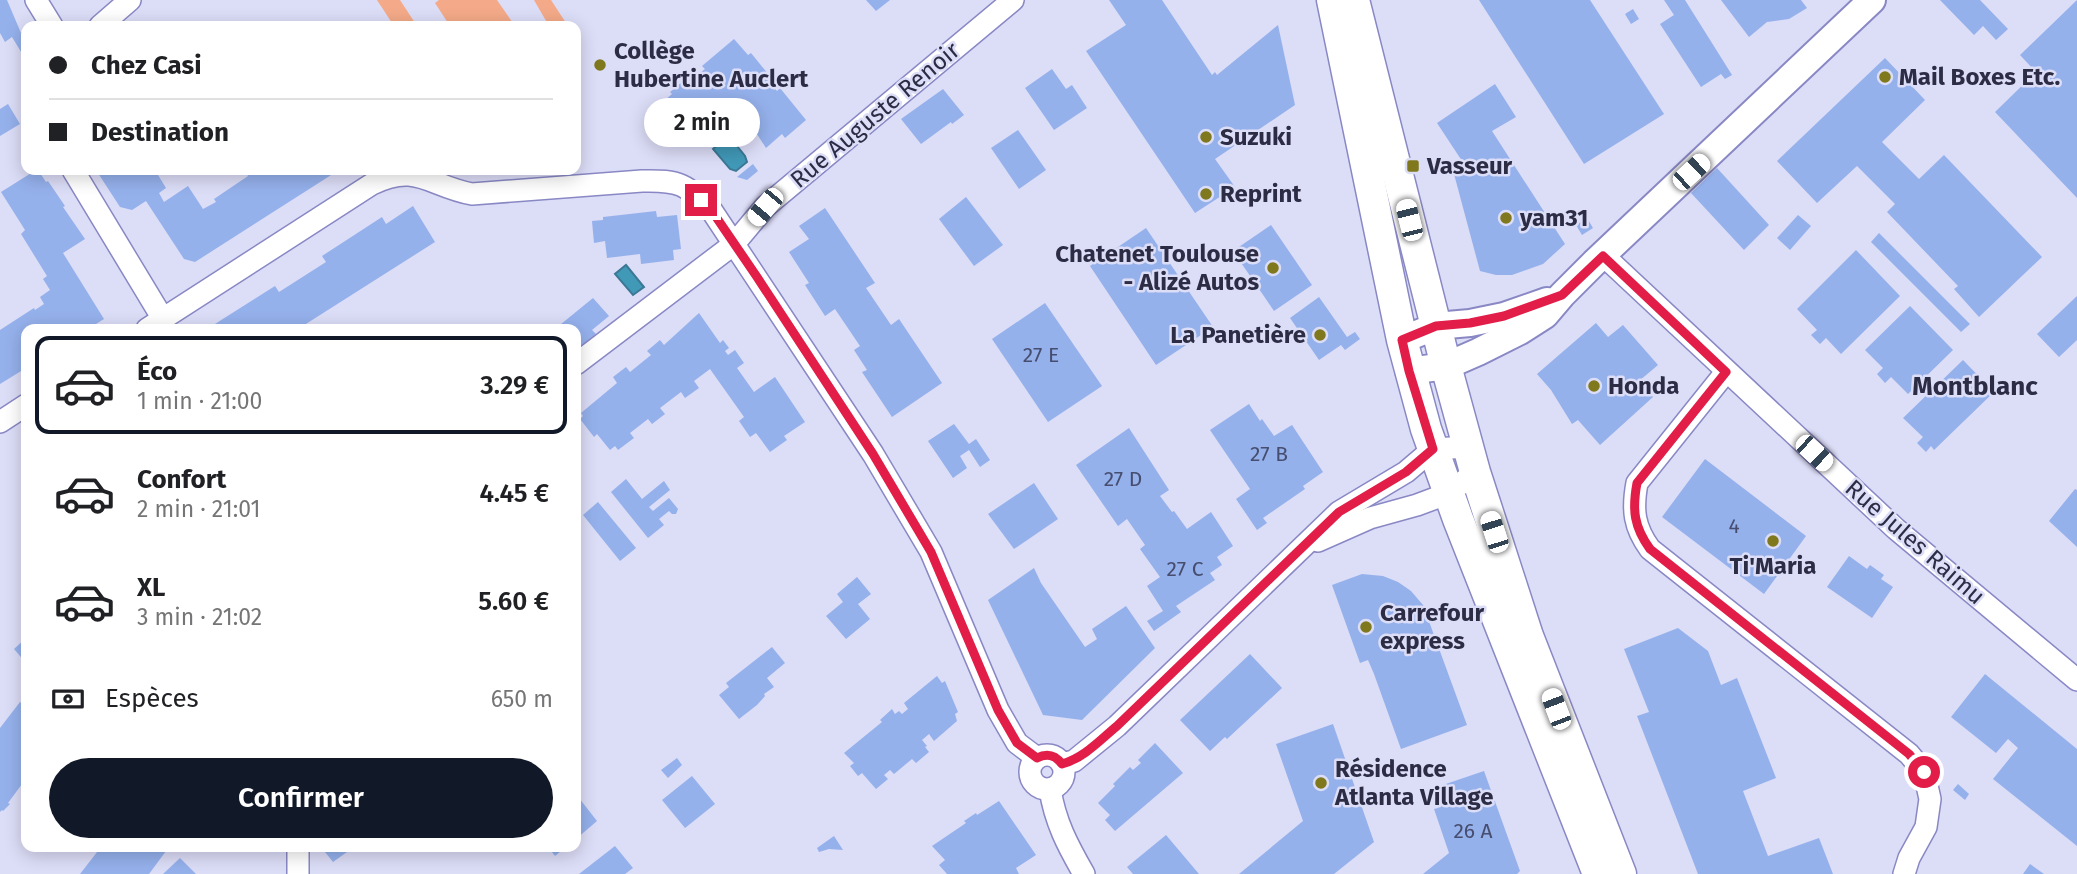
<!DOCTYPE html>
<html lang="fr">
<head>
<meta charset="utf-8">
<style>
  body { margin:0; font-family:"Fira Sans",sans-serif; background:#f6f6f6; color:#202124; height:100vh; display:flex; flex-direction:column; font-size:26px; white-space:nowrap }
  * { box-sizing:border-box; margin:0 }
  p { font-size:23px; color:#757577 }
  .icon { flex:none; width:38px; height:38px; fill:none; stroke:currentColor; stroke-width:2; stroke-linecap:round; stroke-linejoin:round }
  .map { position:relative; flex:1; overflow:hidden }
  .drawer { position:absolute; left:21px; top:324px; width:560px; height:528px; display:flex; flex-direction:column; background:#fff; border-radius:14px; box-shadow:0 4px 18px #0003 }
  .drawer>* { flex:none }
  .hud { position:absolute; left:21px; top:21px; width:560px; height:154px; border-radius:14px; box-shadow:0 4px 18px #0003; display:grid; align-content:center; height:154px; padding:0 28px; background:#fff }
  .end { position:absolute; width:32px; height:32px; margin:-16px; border:9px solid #e11d48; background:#fff; box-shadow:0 0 0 4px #fff }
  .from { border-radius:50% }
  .bubble { position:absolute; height:49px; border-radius:24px; background:#fff; box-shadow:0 4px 18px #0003; font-size:23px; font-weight:600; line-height:49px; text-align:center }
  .car { position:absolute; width:21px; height:42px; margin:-21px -10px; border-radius:9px; box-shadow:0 0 5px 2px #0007; background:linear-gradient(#fff 24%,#345 0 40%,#fff 0 76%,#345 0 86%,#fff 0) }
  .hud b { display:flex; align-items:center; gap:24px; height:66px; font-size:26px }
  .hud b+b { border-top:2px solid #e0e0e0 }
  .hud i { width:18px; height:18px; background:#202124 }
  ul { padding:12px 0 0; list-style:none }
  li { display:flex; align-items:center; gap:21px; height:98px; margin:0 14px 10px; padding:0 14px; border:4px solid transparent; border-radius:14px }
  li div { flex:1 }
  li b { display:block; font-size:26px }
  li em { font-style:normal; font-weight:600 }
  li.current { border-color:#111827 }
  li>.icon { width:63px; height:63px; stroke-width:1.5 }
  .pay { display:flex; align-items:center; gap:18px; height:77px; padding:0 28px; font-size:26px }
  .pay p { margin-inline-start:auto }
  .action { display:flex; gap:14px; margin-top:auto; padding:14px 28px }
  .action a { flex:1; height:80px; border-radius:42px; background:#111827; color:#fff; font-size:28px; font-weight:600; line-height:80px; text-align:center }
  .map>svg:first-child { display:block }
</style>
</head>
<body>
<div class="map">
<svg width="2077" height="874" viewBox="0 0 2077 874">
  <rect width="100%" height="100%" fill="#dcddf7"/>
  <g fill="#f4aa88">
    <polygon points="377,0 400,0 417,26 394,26"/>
    <polygon points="439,0 497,0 515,26 450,26 435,3"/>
    <polygon points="534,0 551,0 568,26 549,26"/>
  </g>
  <g fill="#4199b8" stroke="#3b7896" stroke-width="2">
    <polygon points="729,136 745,156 747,162 736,171 730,169 713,149"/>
    <polygon points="626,265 644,287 633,295 615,274"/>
  </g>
  <g fill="#95b1ec">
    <polygon points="0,0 7,0 21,33 26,29 26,60 12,37 5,42 0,33"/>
    <polygon points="866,0 890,0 876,11"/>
    <polygon points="1109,0 1162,0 1212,75 1215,72 1217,75 1278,25 1295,105 1215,159 1235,187 1195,213 1086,51 1126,25"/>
    <polygon points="1479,0 1590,0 1664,114 1584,164"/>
    <polygon points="1664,0 1685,0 1732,75 1725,79 1721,74 1701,87 1660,24 1674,15"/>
    <polygon points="1721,0 1801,0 1807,8 1789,19 1767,22 1749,37"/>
    <polygon points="1940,0 1980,0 2008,29 1996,40 1983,26 1974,35"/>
    <polygon points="2077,0 2077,198 1995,112 2036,72 2020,55"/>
    <polygon points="1633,9 1639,19 1631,24 1625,14"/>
    <polygon points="734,39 748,55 751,53 773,80 770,82 777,91 780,88 806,120 785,138 782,134 766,148 751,125 749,127 735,111 739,108 735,103 727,102 722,106 725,110 692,135 693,136 688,141 683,135 674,143 646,112 656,104 658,106 672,94 670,92 693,73 696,76 705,69 702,66"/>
    <polygon points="1885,58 1925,100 1882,142 1919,179 1944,155 2042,257 1979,317 1954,289 1958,286 1887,212 1895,204 1857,166 1817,203 1777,161"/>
    <polygon points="1052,69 1066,89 1072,85 1087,108 1054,130 1025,88"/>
    <polygon points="1495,84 1516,117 1492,131 1565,244 1543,264 1512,275 1496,275 1480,271 1454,174 1466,167 1437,123"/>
    <polygon points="943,89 964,115 952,124 951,122 921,144 901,119"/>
    <polygon points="8,104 20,124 0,136 0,109"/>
    <polygon points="1018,130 1046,170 1019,189 991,148"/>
    <polygon points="753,164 758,171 747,180 737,177"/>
    <polygon points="1717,168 1769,225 1744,250 1691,193"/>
    <polygon points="36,170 38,170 46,182 48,181 65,206 63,207 85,239 63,253 104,319 88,329 26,329 26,368 0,384 0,330 34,308 35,310 44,304 40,297 50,290 43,279 47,276 21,234 25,230 1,192"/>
    <polygon points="96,170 155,170 166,188 159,193 164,202 188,186 203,209 216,202 214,199 248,176 245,170 339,170 195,262 184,259 146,201 132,210 120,207"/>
    <polygon points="966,197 1003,245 974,266 939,219"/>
    <polygon points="413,206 435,242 298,329 207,329 275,286 279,292 326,262 322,256 382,217 386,224"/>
    <polygon points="825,208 875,283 866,288 891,325 899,319 942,383 892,417 862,372 867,370 854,350 860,346 835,309 825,316 805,285 809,283 789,252 809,239 799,226"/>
    <polygon points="656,211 657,217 677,215 681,249 673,250 674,260 641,264 640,254 607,258 605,241 594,243 592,221 603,220 603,217"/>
    <polygon points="1798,215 1811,226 1790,250 1777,238"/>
    <polygon points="1587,218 1593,228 1582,235 1576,225"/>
    <polygon points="1271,225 1312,285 1274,311 1233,251"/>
    <polygon points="1146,228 1213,327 1156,365 1090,266"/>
    <polygon points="1879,233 1970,324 1961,332 1871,242"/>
    <polygon points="1856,250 1900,296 1841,354 1826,338 1820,344 1811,335 1817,330 1797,309"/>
    <polygon points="2077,296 2077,340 2059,357 2037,334"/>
    <polygon points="1319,297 1347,337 1355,332 1360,339 1345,350 1341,345 1319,360 1290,318"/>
    <polygon points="593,298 609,316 592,330 596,334 576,350 576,329 555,329"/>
    <polygon points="1045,303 1102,386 1048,422 992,339"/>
    <polygon points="1910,306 1953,350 1908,394 1891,377 1885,383 1877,374 1883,368 1865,350"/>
    <polygon points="699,313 720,343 723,340 729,348 725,351 728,355 735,350 744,363 737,368 754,392 775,377 805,422 784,436 787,440 770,452 756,433 750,437 739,421 744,417 710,369 694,381 699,388 685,398 681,392 660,408 665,414 652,424 648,419 630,433 634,438 618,450 615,446 610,450 597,434 594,437 580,419 583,416 581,413 617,383 613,377 626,367 630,372 651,355 647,351 660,340 664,345"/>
    <polygon points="1596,323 1608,337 1623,325 1658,365 1639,381 1653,397 1600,445 1578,420 1572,424 1551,390 1537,374"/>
    <polygon points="1963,360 1994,392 1934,450 1931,446 1926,452 1917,443 1923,437 1903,418"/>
    <polygon points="1249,404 1260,421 1262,419 1274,436 1292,425 1323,472 1303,486 1305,489 1263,518 1267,523 1257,530 1236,499 1250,489 1210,430"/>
    <polygon points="954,424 969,444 976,439 990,460 980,467 969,450 960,456 967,468 953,478 928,441"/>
    <polygon points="1129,428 1169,490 1160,496 1172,512 1174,511 1187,529 1211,512 1233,546 1217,557 1222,565 1210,573 1215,580 1176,606 1181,612 1154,631 1147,621 1163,611 1147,586 1160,577 1140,549 1145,545 1127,519 1118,526 1076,465"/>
    <polygon points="1705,459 1806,536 1764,594 1662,517"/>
    <polygon points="626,479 642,499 664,481 670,490 649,507 653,511 669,498 678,509 676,514 672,514 669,511 659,519 664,525 648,538 611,492"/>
    <polygon points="1034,483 1058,519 1014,549 988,514"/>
    <polygon points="2075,489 2077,490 2077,547 2049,521"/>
    <polygon points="598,502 636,548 620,561 583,515"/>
    <polygon points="1849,556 1867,569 1870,565 1884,575 1881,579 1893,587 1872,618 1827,587"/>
    <polygon points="1034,568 1041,583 1085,647 1097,639 1092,629 1126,606 1155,648 1082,720 1043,715 988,600"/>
    <polygon points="1362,574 1383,576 1398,582 1411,591 1423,605 1467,725 1401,749 1374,674 1368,660 1360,663 1332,585"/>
    <polygon points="857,577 871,594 858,604 870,619 846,639 826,616 843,602 837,594"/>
    <polygon points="1678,628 1708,651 1721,685 1737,678 1776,778 1743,791 1768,856 1819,838 1833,874 1698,874 1637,716 1649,712 1624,649"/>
    <polygon points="26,638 26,663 14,649"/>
    <polygon points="772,647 785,663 767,678 774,687 764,694 765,696 757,705 739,719 719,695 729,687 726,683"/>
    <polygon points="1250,654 1282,688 1227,739 1225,737 1210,751 1180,720"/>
    <polygon points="1985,674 2077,749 2077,846 1993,779 2018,748 2008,739 1996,753 1951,717"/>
    <polygon points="937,676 942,683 945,681 958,712 955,714 957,721 934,741 929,734 922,740 927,746 925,747 929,752 916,763 912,759 894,774 890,770 884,775 888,779 876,789 862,773 858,776 850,766 854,763 844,753 882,722 880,720 892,709 895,714 899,711 902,714 908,709 904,703"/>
    <polygon points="20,702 26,706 26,783 24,785 22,784 8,803 10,804 3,811 2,810 0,812 0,728"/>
    <polygon points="1333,724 1374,842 1334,874 1239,874 1303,821 1276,744"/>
    <polygon points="1155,743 1183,773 1115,831 1105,820 1110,815 1098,803 1115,786 1113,784 1130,767 1133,770 1141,763 1138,760"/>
    <polygon points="677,758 682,765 668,778 661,770"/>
    <polygon points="1484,771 1520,871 1517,874 1423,874 1449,853 1434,809 1438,808 1431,789"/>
    <polygon points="692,776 715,804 685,828 662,800"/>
    <polygon points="1958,784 1969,794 1965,800 1953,790"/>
    <polygon points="579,798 597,821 576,839 576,801"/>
    <polygon points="999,801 1036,855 1016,868 1019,874 947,874 939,865 945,860 932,846 966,823 964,821 976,813 977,815"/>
    <polygon points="1166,835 1199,874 1133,874 1127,867"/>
    <polygon points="834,836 843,850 829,849 819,852 817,848"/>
    <polygon points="615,846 633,868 625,874 579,874"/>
    <polygon points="101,847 169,847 149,874 80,874"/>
    <polygon points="321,847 354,847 333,862"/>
    <polygon points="548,847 566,847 555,856"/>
    <polygon points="180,858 196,874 163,874"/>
    <polygon points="2030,864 2044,874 2023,874"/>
  </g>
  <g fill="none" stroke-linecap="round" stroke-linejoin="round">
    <defs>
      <g id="minor">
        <polyline points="36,0 52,26"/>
        <polyline points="100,26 130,0"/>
        <polyline points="73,170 163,319"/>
        <polyline points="1603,255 1896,529 2077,680"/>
        <path d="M147 329 372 184C417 162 429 186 472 194L642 181C680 180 686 184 712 211L873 454 931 552 998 710 1017 743 1037 758"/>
        <polyline points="576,364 734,244 765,207 1013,0"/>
        <path d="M1726 372 1637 483C1632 510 1634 527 1650 549L1909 754 1924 772 1930 799 1926 827 1909 858 1904 874"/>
        <polyline points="0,422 26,405"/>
        <polyline points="1318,541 1370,518 1417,505 1449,493 1475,472"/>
        <circle cx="1047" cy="772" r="17"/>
        <polyline points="1062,764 1074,761 1117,726 1339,512 1406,472 1433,449 1468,447"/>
        <path d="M1050 789C1055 822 1068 846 1084 874"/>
        <polyline points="298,874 298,847"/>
      </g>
      <g id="tertiary">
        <polyline points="1402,340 1436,326 1470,323 1504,316 1547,301"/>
        <polyline points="1409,371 1446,366 1478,352 1520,331 1545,315 1562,295 1594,263 1872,0"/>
      </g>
      <g id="secondary">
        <polyline points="1332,0 1402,340 1426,429 1458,519 1598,874"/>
        <polyline points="1354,0 1446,366 1475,472 1528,636 1621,874"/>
      </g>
    </defs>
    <use href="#minor" stroke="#8988c5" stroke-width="24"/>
    <use href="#tertiary" stroke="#8988c5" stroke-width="30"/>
    <use href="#secondary" stroke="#8988c5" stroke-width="33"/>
    <use href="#minor" stroke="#fff" stroke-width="21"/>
    <use href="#tertiary" stroke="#fff" stroke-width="26"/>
    <use href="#secondary" stroke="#fff" stroke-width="30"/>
  </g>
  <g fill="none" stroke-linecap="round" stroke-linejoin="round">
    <path stroke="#e11d48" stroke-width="9" d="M701 200 712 211 757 277 873 454 931 552 998 710 1017 743 1037 758C1047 753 1055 755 1062 764 1084 758 1100 740 1117 726L1339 512 1406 472 1433 449 1409 371 1402 340 1436 326 1470 323 1504 316 1562 295 1603 256 1726 372 1637 483C1632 510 1634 527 1650 549L1909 754 1924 772"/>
  </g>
  <g fill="#7f781d" stroke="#dcddf7" stroke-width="2.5">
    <circle cx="600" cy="65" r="7"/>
    <circle cx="1885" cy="77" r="7"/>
    <circle cx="1206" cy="137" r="7"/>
    <rect x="1406" y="159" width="14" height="14" rx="3.5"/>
    <circle cx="1206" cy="194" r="7"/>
    <circle cx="1506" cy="218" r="7"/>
    <circle cx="1273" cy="268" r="7"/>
    <circle cx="1320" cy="335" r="7"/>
    <circle cx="1594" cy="386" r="7"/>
    <circle cx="1773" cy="541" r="7"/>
    <circle cx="1366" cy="627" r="7"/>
    <circle cx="1321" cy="783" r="7"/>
  </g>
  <g text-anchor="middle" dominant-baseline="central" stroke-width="5" stroke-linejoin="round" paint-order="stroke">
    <g font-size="21" fill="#464d6f">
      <text x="1041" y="355">27 E</text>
      <text x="1269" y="454">27 B</text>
      <text x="1123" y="479">27 D</text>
      <text x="1734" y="526">4</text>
      <text x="1185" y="569">27 C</text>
      <text x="1473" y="831">26 A</text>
    </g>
    <g font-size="24" font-weight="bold" fill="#2c2c45" stroke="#dcddf7" text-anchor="start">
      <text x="614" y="51">Collège<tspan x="614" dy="28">Hubertine Auclert</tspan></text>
      <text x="1899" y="77">Mail Boxes Etc.</text>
      <text x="1220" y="137">Suzuki</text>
      <text x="1427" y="166">Vasseur</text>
      <text x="1220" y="194">Reprint</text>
      <text x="1520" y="218">yam31</text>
      <text x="1259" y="254" text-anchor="end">Chatenet Toulouse<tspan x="1259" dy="28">- Alizé Autos</tspan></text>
      <text x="1306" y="335" text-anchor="end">La Panetière</text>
      <text x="1608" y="386">Honda</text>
      <text x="1773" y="566" text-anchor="middle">Ti'Maria</text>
      <text x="1380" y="613">Carrefour<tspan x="1380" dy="28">express</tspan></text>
      <text x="1335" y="769">Résidence<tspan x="1335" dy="28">Atlanta Village</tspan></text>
    </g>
    <g font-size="24" fill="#2c2c45" stroke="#dcddf7">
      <text transform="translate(875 115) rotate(-40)">Rue Auguste Renoir</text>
      <text transform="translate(1915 542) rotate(41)">Rue Jules Raimu</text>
    </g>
    <g font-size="26" font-weight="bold" fill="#2c2c45" stroke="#dcddf7">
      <text x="1975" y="386">Montblanc</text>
    </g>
  </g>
</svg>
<i class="end from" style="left:1924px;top:772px"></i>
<i class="end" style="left:701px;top:200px"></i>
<div class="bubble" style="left:644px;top:98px;width:116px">2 min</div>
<i class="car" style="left:1691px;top:172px;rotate:47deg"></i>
<i class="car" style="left:765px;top:207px;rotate:220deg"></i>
<i class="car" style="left:1409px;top:220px;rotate:346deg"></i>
<i class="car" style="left:1814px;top:453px;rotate:133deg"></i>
<i class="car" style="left:1494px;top:532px;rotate:342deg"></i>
<i class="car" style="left:1556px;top:709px;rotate:339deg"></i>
<div class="hud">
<b><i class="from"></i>Chez Casi</b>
<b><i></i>Destination</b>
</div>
<section class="drawer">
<ul>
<li class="current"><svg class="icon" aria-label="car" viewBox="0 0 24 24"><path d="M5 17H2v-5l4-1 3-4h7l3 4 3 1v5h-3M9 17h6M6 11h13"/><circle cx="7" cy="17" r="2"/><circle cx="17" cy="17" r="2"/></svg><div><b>Éco</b><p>1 min · 21:00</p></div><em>3.29 €</em></li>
<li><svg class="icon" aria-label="car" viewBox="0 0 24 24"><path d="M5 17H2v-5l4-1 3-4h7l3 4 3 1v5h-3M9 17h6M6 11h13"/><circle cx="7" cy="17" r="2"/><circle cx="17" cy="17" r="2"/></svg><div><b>Confort</b><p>2 min · 21:01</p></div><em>4.45 €</em></li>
<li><svg class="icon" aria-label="car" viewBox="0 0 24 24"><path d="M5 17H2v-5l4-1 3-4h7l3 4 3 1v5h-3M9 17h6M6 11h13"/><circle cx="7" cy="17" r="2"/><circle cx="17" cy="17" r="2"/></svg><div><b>XL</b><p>3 min · 21:02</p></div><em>5.60 €</em></li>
</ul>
<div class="pay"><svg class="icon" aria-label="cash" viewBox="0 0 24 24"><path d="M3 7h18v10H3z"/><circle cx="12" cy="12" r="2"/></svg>Espèces<p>650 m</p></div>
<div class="action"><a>Confirmer</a></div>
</section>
</div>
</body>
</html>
